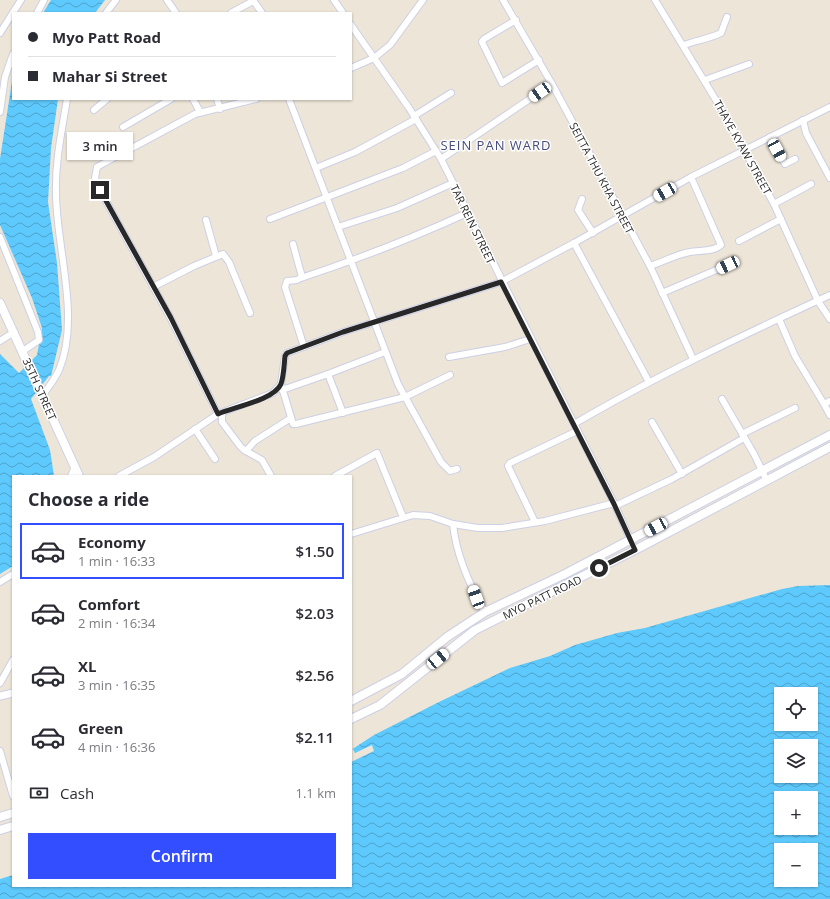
<!DOCTYPE html>
<html lang="en">
<head>
<meta charset="utf-8">
<style>
  body { margin:0; font-family:"Open Sans",sans-serif; background:#f7f7f7; color:#2b2b33; height:100vh; display:flex; flex-direction:column; font-size:15px; white-space:nowrap }
  * { box-sizing:border-box; margin:0 }
  p { font-size:13px; color:#7c7c81 }
  .icon { flex:none; width:22px; height:22px; fill:none; stroke:currentColor; stroke-width:2; stroke-linecap:round; stroke-linejoin:round }
  .map { position:relative; flex:1; overflow:hidden }
  .drawer { position:absolute; left:12px; top:475px; width:340px; height:412px; display:flex; flex-direction:column; background:#fff; border-radius:0px; box-shadow:0 1px 3px #0004 }
  .drawer>* { flex:none }
  .guide { position:absolute; left:12px; top:12px; width:340px; height:88px; border-radius:0px; box-shadow:0 1px 3px #0004; display:grid; align-content:center; height:88px; padding:0 16px; background:#fff }
  .controls { position:absolute; left:774px; top:687px; display:grid; gap:8px }
  .controls a { display:grid; place-items:center; width:44px; height:44px; border-radius:0px; background:#fff; box-shadow:0 1px 3px #0004; font-size:20px }
  .end { position:absolute; width:18px; height:18px; margin:-9px; border:5px solid #282828; background:#fff; box-shadow:0 0 0 2px #fff }
  .from { border-radius:50% }
  .bubble { position:absolute; height:28px; border-radius:0px; background:#fff; box-shadow:0 1px 3px #0004; font-size:13px; font-weight:600; line-height:28px; text-align:center }
  .car { position:absolute; width:12px; height:24px; margin:-12px -6px; border-radius:5px; box-shadow:0 0 3px 1px #0007; background:linear-gradient(#fff 24%,#345 0 40%,#fff 0 76%,#345 0 86%,#fff 0) }
  .guide b { display:flex; align-items:center; gap:14px; height:38px; font-size:15px }
  .guide b+b { border-top:1px solid #e1e1e2 }
  .guide i { width:10px; height:10px; background:#2b2b33 }
  ul { padding:0; list-style:none }
  li { display:flex; align-items:center; gap:12px; height:56px; margin:0 8px 6px; padding:0 8px; border:2px solid transparent; border-radius:0px }
  li div { flex:1 }
  li b { display:block; font-size:15px }
  li em { font-style:normal; font-weight:600 }
  li.on { border-color:#334eff }
  li>.icon { width:36px; height:36px; stroke-width:1.5 }
  h2 { padding:0 16px; font-size:18px; line-height:48px }
  .pay { display:flex; align-items:center; gap:10px; height:44px; padding:0 16px; font-size:15px }
  .pay p { margin-inline-start:auto }
  .cta { display:flex; gap:8px; margin-top:auto; padding:8px 16px }
  .cta a { flex:1; height:46px; border-radius:0px; background:#334eff; color:#fff; font-size:16px; font-weight:600; line-height:46px; text-align:center }
  .map>svg:first-child { display:block }
</style>
</head>
<body>
<div class="map">
<svg width="830" height="899" viewBox="0 0 830 899">
  <defs>
    <pattern id="water-waves" width="16" height="10" patternUnits="userSpaceOnUse"><rect width="16" height="10" fill="#5ec9fc"/><path d="M0 5q4-4 8 0t8 0" fill="none" stroke="#4ea3cc"/></pattern>
  </defs>
  <rect width="100%" height="100%" fill="#ede5d8"/>
  <g fill="url(#water-waves)" fill-rule="evenodd">
    <polygon points="51,0 105,0 95,13 43,13"/>
    <polygon points="13,75 13,99 58,99 51,148 48,202 57,263 62,330 51,376 49,376 31,399 50,450 54,476 13,476 13,566 0,574 0,354 19,373 37,355 42,328 32,298 0,225 0,159"/>
    <path d="M830 585V899H0V879L13 875V886H351V750L374 735 441 701 510 668 550 656 575 645 617 633 645 628 782 589 798 586ZM781 694H811V724H781ZM781 746H811V776H781ZM781 798H811V828H781ZM781 850H811V880H781Z"/>
  </g>
  <polygon fill="#ede5d8" points="372,745 374,751 351,762 351,750 353,749 355,753"/>
  <g fill="none" stroke-linecap="round" stroke-linejoin="round">
    <defs>
      <g id="minor">
        <polyline points="167,0 176,13"/>
        <polyline points="253,0 262,13"/>
        <polyline points="334,0 343,13"/>
        <polyline points="503,0 552,84 650,266 693,359"/>
        <polyline points="655,0 725,115 774,204 818,301 830,319"/>
        <polyline points="37,13 44,0"/>
        <polyline points="106,13 116,0"/>
        <polyline points="231,13 253,1"/>
        <polyline points="516,20 484,39 482,42 502,83 539,60"/>
        <polyline points="351,25 409,108 441,159 614,503 635,550"/>
        <polyline points="0,33 21,0"/>
        <path d="M684 45C697 40 709 39 721 33L727 17"/>
        <polyline points="351,68 374,58 390,45 423,0"/>
        <polyline points="705,80 749,64"/>
        <polyline points="193,99 200,112"/>
        <polyline points="217,99 220,109"/>
        <polyline points="289,99 398,384 441,462 450,471 457,469"/>
        <polyline points="94,110 107,99"/>
        <polyline points="0,112 5,77 13,54"/>
        <polyline points="414,116 451,93"/>
        <polyline points="803,120 806,133 830,178"/>
        <polyline points="123,127 171,99"/>
        <polyline points="770,137 785,164 795,159"/>
        <polyline points="441,159 552,84"/>
        <polyline points="316,168 355,152 416,119"/>
        <polyline points="582,199 578,210 593,233"/>
        <polyline points="774,204 811,184"/>
        <polyline points="270,219 403,168 436,151"/>
        <polyline points="206,220 216,256"/>
        <polyline points="338,227 397,208 453,183"/>
        <polyline points="0,237 38,332 39,340 23,351"/>
        <polyline points="739,241 781,219"/>
        <polyline points="574,243 649,382"/>
        <polyline points="293,244 302,277 297,280 287,281 285,287 304,347"/>
        <path d="M650 266C663 262 677 254 690 252 699 250 714 252 721 245L691 177"/>
        <path d="M301 278C358 259 413 238 467 213"/>
        <polyline points="153,287 194,266 223,254 229,262 250,313"/>
        <polyline points="662,293 728,265"/>
        <polyline points="779,319 795,356 824,404"/>
        <polyline points="0,341 14,332"/>
        <polyline points="449,357 505,347 530,339"/>
        <polyline points="281,384 293,424 296,424 405,397 450,375"/>
        <polyline points="282,390 328,374"/>
        <path d="M42 396C48 388 55 379 59 370 81 318 56 247 56 193 55 161 62 130 67 99"/>
        <polyline points="722,399 754,454 767,481"/>
        <polyline points="830,401 824,404 830,415"/>
        <polyline points="222,413 222,422 240,446 244,450 262,460 271,476"/>
        <polyline points="343,413 328,374 385,352"/>
        <polyline points="218,414 171,319 96,183 95,178 97,167 106,162 195,114 256,99"/>
        <polyline points="652,422 682,474"/>
        <path d="M574 424C656 376 743 335 830 295"/>
        <polyline points="195,429 215,459"/>
        <polyline points="742,434 795,408"/>
        <polyline points="246,451 255,441 291,418"/>
        <polyline points="71,476 75,467"/>
        <polyline points="119,476 154,457 218,414 273,393 281,384 285,356 287,353 343,332 501,282 574,243 691,177 830,107"/>
        <polyline points="335,476 377,453 403,517"/>
        <polyline points="615,506 672,479 744,438"/>
        <polyline points="535,522 508,466 510,463 577,431"/>
        <path d="M453 524C456 554 470 586 485 612"/>
        <polyline points="351,534 413,515 430,516 453,524 478,528 502,528 545,521 614,503"/>
        <polyline points="0,582 13,574"/>
        <polyline points="0,683 13,660"/>
        <polyline points="0,751 13,796"/>
      </g>
      <polyline id="tertiary" points="0,696 13,693"/>
      <g id="secondary">
        <polyline points="0,303 79,476"/>
        <polyline points="351,701 402,674 447,637 485,612 565,574 830,435"/>
        <polyline points="351,719 380,705 475,630 635,550 830,447"/>
        <polyline points="0,817 13,813"/>
        <polyline points="0,830 13,826"/>
      </g>
    </defs>
    <use href="#minor" stroke="#cdd0e4" stroke-width="8"/>
    <use href="#tertiary" stroke="#cdd0e4" stroke-width="9"/>
    <use href="#secondary" stroke="#cdd0e4" stroke-width="10"/>
    <use href="#minor" stroke="#fff" stroke-width="6"/>
    <use href="#tertiary" stroke="#fff" stroke-width="7"/>
    <use href="#secondary" stroke="#fff" stroke-width="8"/>
  </g>
  <g fill="none" stroke-linecap="round" stroke-linejoin="round">
    <path stroke="#282828" stroke-width="5" d="M100 190 171 318 218 414C234 407 274 400 281 384 284 375 284 365 285 356L287 353 343 332 501 282 614 504 635 550 599 568"/>
  </g>
  <g text-anchor="middle" dominant-baseline="central" stroke-width="3" stroke-linejoin="round" paint-order="stroke">
    <g font-size="11" fill="#282828" stroke="#fff">
      <text transform="translate(743 147) rotate(61)">THAYE KYAW STREET</text>
      <text transform="translate(602 178) rotate(62)">SEITTA THU KHA STREET</text>
      <text transform="translate(473 224) rotate(64)">TAR REIN STREET</text>
      <text transform="translate(40 389) rotate(66)">35TH STREET</text>
      <text transform="translate(542 597) rotate(-26)">MYO PATT ROAD</text>
    </g>
    <g font-size="13" letter-spacing="1" fill="#444b7e" stroke="#fff">
      <text x="496" y="145">SEIN PAN WARD</text>
    </g>
  </g>
</svg>
<div class="controls">
<a><svg class="icon" aria-label="locate" viewBox="0 0 24 24"><circle cx="12" cy="12" r="6"/><path d="M12 2v4M12 18v4M2 12h4M18 12h4"/></svg></a>
<a><svg class="icon" aria-label="layers" viewBox="0 0 24 24"><path d="M12 4l9 5-9 5-9-5zM3 14l9 5 9-5"/></svg></a>
<a>+</a>
<a>−</a>
</div>
<i class="end from" style="left:599px;top:568px"></i>
<i class="end" style="left:100px;top:190px"></i>
<div class="bubble" style="left:67px;top:132px;width:66px">3 min</div>
<i class="car" style="left:540px;top:92px;rotate:236deg"></i>
<i class="car" style="left:777px;top:150px;rotate:151deg"></i>
<i class="car" style="left:665px;top:192px;rotate:240deg"></i>
<i class="car" style="left:728px;top:265px;rotate:245deg"></i>
<i class="car" style="left:656px;top:527px;rotate:242deg"></i>
<i class="car" style="left:476px;top:597px;rotate:340deg"></i>
<i class="car" style="left:438px;top:659px;rotate:51deg"></i>
<div class="guide">
<b><i class="from"></i>Myo Patt Road</b>
<b><i></i>Mahar Si Street</b>
</div>
<section class="drawer">
<h2>Choose a ride</h2>
<ul>
<li class="on"><svg class="icon" aria-label="car" viewBox="0 0 24 24"><path d="M5 17H2v-5l4-1 3-4h7l3 4 3 1v5h-3M9 17h6M6 11h13"/><circle cx="7" cy="17" r="2"/><circle cx="17" cy="17" r="2"/></svg><div><b>Economy</b><p>1 min · 16:33</p></div><em>$1.50</em></li>
<li><svg class="icon" aria-label="car" viewBox="0 0 24 24"><path d="M5 17H2v-5l4-1 3-4h7l3 4 3 1v5h-3M9 17h6M6 11h13"/><circle cx="7" cy="17" r="2"/><circle cx="17" cy="17" r="2"/></svg><div><b>Comfort</b><p>2 min · 16:34</p></div><em>$2.03</em></li>
<li><svg class="icon" aria-label="car" viewBox="0 0 24 24"><path d="M5 17H2v-5l4-1 3-4h7l3 4 3 1v5h-3M9 17h6M6 11h13"/><circle cx="7" cy="17" r="2"/><circle cx="17" cy="17" r="2"/></svg><div><b>XL</b><p>3 min · 16:35</p></div><em>$2.56</em></li>
<li><svg class="icon" aria-label="car" viewBox="0 0 24 24"><path d="M5 17H2v-5l4-1 3-4h7l3 4 3 1v5h-3M9 17h6M6 11h13"/><circle cx="7" cy="17" r="2"/><circle cx="17" cy="17" r="2"/></svg><div><b>Green</b><p>4 min · 16:36</p></div><em>$2.11</em></li>
</ul>
<div class="pay"><svg class="icon" aria-label="cash" viewBox="0 0 24 24"><path d="M3 7h18v10H3z"/><circle cx="12" cy="12" r="2"/></svg>Cash<p>1.1 km</p></div>
<div class="cta"><a>Confirm</a></div>
</section>
</div>
</body>
</html>
